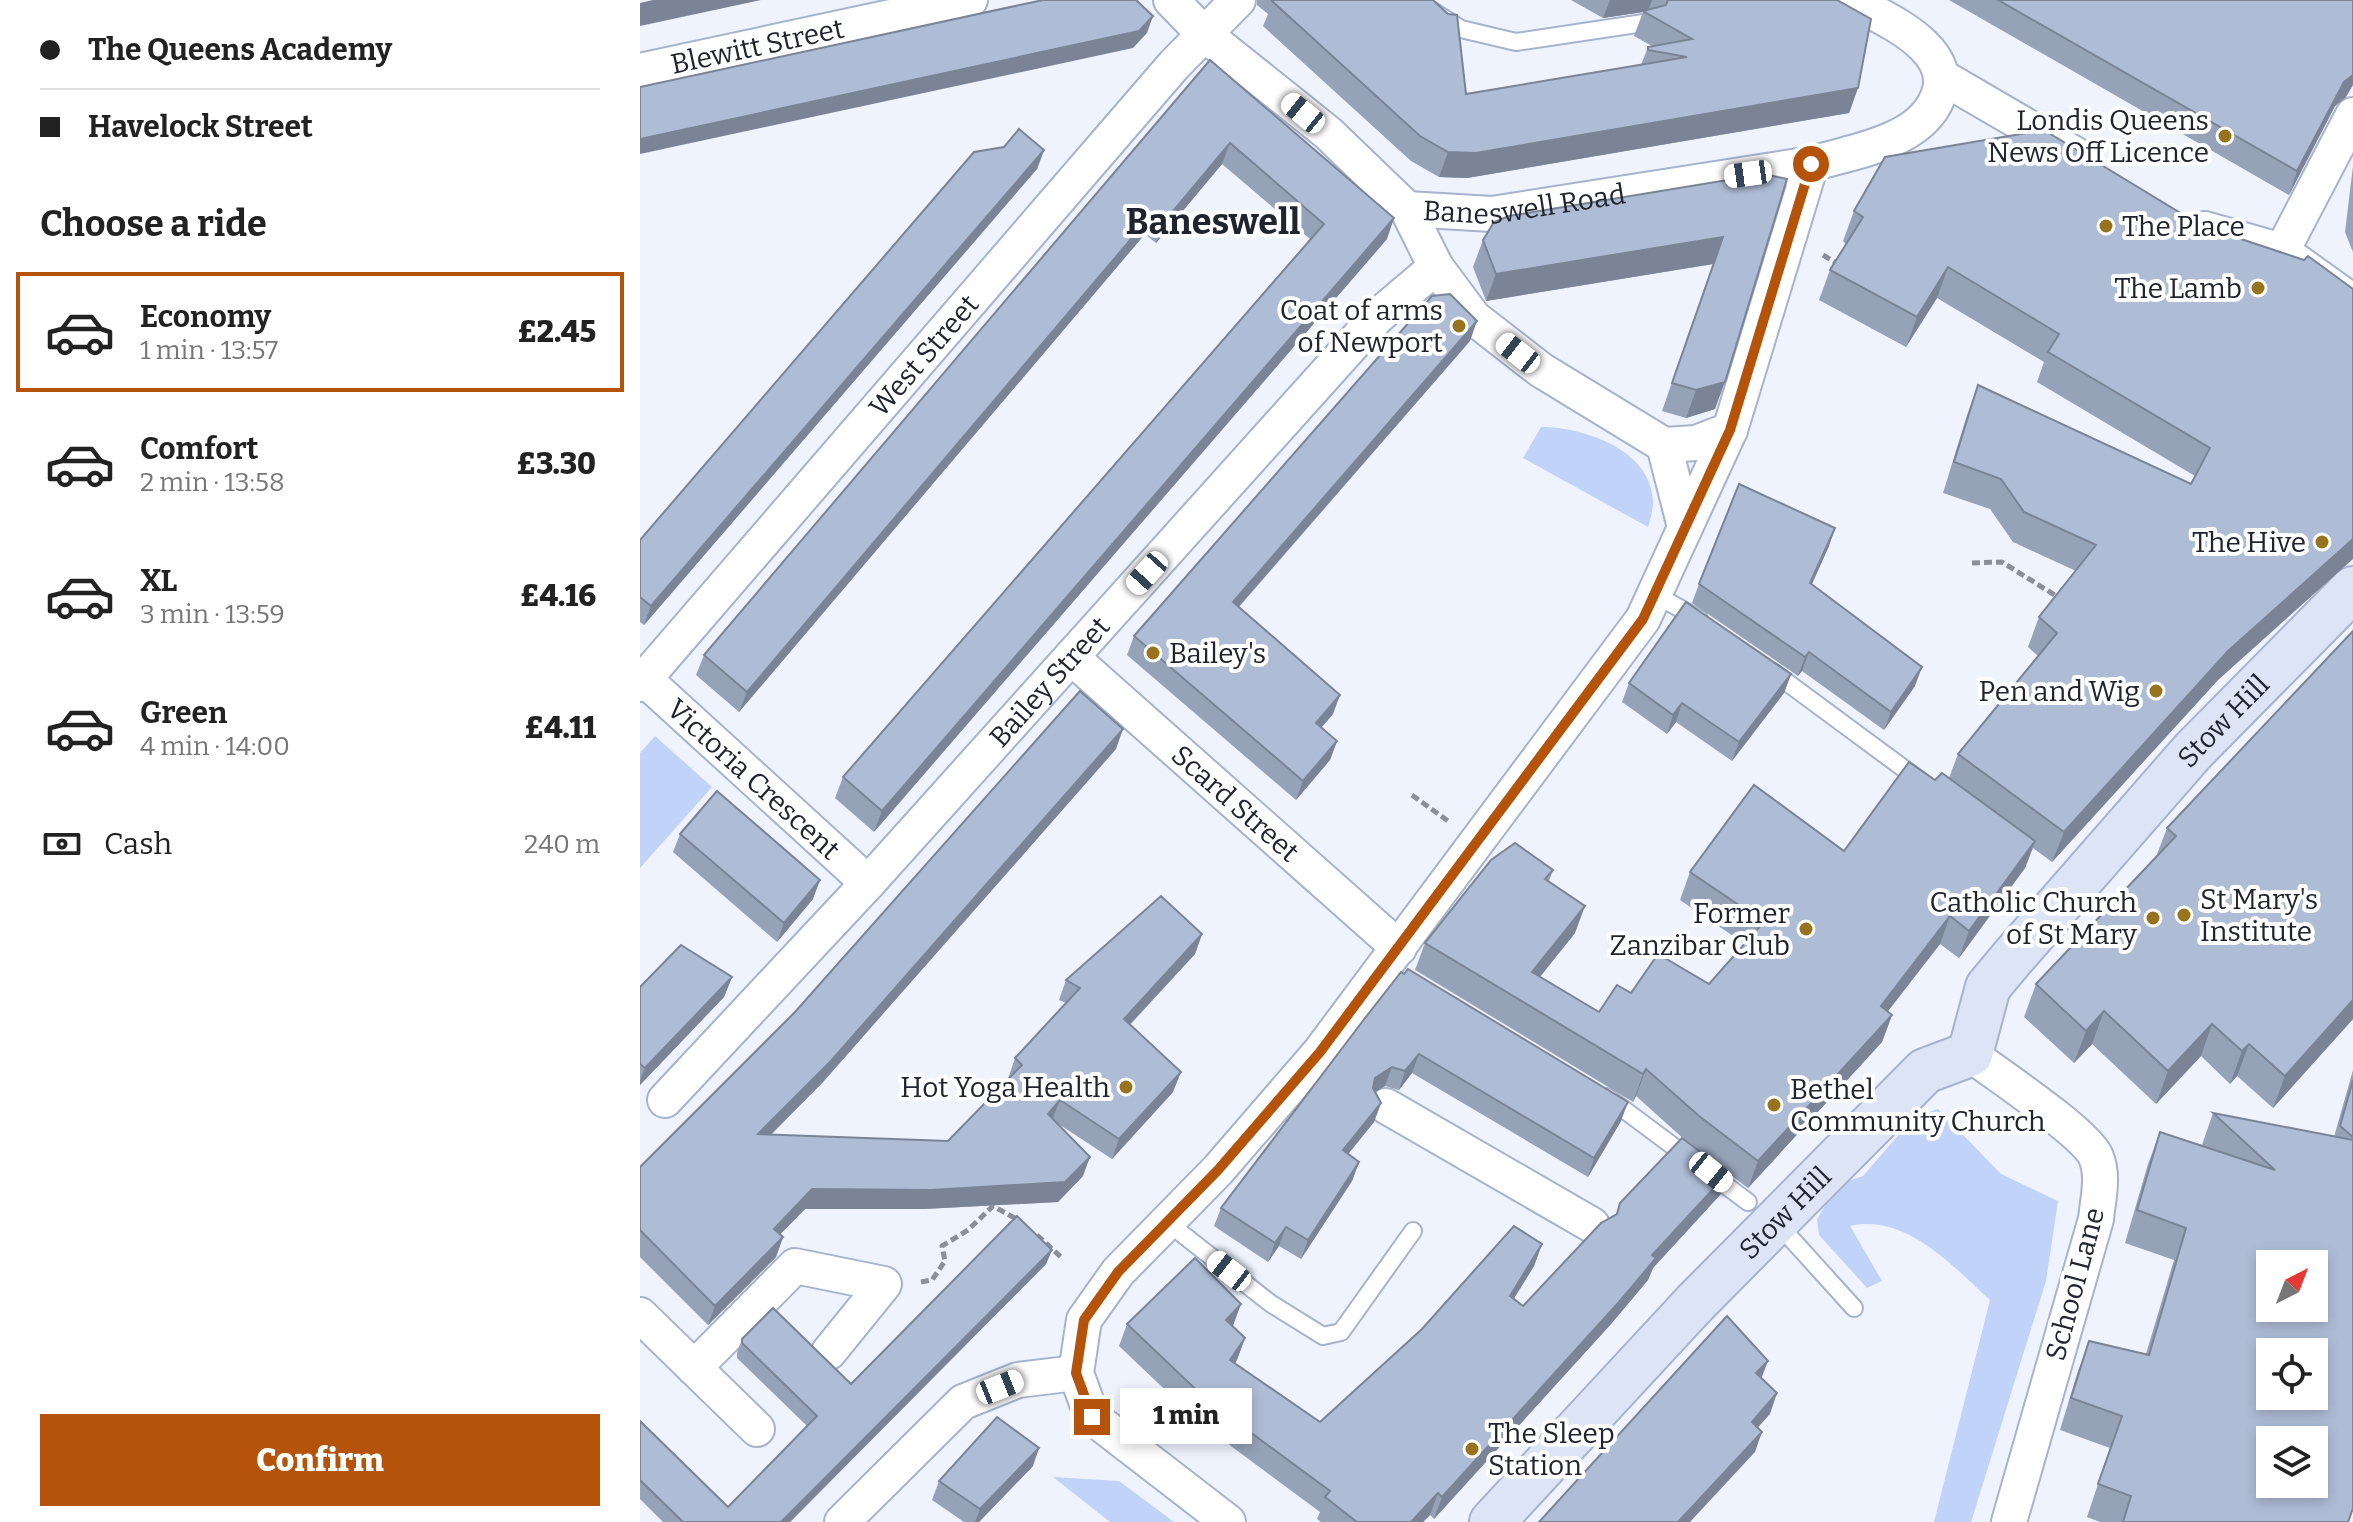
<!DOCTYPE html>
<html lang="en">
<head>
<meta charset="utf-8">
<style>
  body { margin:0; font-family:Bitter,serif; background:#f2f2f2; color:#222; height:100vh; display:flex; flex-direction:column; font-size:30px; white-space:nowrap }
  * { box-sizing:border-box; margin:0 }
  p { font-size:26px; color:#767676 }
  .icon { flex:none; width:44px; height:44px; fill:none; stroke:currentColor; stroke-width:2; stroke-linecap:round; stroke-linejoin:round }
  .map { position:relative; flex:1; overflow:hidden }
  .side { display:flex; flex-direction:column; background:#fff; width:640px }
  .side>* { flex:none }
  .hud { display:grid; align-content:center; height:176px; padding:0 40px; background:#fff }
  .needle { width:52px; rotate:42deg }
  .fabs { position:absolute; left:1616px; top:1250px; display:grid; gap:16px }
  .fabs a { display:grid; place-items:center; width:72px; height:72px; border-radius:0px; background:#fff; box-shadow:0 4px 12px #0003; font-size:40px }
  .end { position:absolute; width:36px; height:36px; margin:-18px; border:10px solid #b45309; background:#fff; box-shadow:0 0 0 4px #fff }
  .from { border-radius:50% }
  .bubble { position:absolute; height:56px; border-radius:0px; background:#fff; box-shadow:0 4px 12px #0003; font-size:26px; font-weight:800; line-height:56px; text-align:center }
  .car { position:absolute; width:24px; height:48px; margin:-24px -12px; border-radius:10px; box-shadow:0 0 6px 2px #0007; background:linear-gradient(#fff 24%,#345 0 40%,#fff 0 76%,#345 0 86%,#fff 0) }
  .hud b { display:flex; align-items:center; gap:28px; height:76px; font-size:30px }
  .hud b+b { border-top:2px solid #e0e0e0 }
  .hud i { width:20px; height:20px; background:#222 }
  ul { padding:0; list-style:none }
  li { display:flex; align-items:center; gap:24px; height:120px; margin:0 16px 12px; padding:0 24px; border:4px solid transparent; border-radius:0px }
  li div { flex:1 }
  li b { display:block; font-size:30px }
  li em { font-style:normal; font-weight:800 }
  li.selected { border-color:#b45309 }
  li>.icon { width:72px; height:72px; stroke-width:1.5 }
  h2 { padding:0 40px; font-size:36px; line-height:96px }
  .pay { display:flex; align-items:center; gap:20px; height:88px; padding:0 40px; font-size:30px }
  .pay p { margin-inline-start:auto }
  .cta { display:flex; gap:16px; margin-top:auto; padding:16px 40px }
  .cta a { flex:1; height:92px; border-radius:0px; background:#b45309; color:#fff; font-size:32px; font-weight:800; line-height:92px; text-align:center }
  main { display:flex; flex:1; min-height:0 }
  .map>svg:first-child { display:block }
</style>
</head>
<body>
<main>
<section class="side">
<div class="hud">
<b><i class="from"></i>The Queens Academy</b>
<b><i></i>Havelock Street</b>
</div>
<h2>Choose a ride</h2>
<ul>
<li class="selected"><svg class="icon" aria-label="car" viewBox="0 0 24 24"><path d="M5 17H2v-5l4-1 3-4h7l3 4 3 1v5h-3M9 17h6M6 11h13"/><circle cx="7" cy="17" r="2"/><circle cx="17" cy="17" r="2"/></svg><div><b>Economy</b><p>1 min · 13:57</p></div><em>£2.45</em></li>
<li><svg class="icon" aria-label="car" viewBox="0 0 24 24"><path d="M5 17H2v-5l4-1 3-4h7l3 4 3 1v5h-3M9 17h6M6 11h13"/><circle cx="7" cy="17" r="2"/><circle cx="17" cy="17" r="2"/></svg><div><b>Comfort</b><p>2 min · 13:58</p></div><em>£3.30</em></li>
<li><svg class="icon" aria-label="car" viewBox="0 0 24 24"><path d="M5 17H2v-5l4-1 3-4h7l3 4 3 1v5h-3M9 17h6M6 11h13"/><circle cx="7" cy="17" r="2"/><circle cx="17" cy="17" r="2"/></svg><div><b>XL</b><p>3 min · 13:59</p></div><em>£4.16</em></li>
<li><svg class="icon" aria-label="car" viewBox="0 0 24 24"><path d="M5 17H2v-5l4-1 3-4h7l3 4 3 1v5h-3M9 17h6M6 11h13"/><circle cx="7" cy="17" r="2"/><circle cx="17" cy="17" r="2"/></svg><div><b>Green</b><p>4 min · 14:00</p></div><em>£4.11</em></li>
</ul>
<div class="pay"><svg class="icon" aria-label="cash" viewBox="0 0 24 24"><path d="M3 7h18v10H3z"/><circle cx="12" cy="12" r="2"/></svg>Cash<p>240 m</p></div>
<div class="cta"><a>Confirm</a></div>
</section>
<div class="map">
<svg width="1713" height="1522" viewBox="0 0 1713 1522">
  <rect width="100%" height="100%" fill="#eef3fe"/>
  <g fill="#c2d3f9">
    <path d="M901 427C944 427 1012 450 1013 502 1013 510 1010 520 1008 527L883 458Z"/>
    <polygon points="15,736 72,787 0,868 0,753"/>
    <path d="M1298 1109 1361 1174 1418 1201 1406 1281 1331 1522H1294L1350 1300C1313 1266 1265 1213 1210 1226L1242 1281 1227 1288 1179 1235 1177 1219 1192 1194 1205 1182 1223 1176 1274 1117Z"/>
    <polygon points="413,1477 479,1481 534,1522 470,1522"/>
  </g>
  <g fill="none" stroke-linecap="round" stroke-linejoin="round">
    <defs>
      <g id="lane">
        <polyline points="775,0 821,29 876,42 1010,22"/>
        <polyline points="1016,595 1059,619"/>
        <polyline points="1133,672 1282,782"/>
        <polyline points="967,1097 1108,1202"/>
        <polyline points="527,1222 630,1303 683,1336 701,1332 773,1231"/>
        <polyline points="1138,1224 1214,1308"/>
      </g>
      <g id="street">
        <polyline points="531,0 563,33 688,133 767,209 796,267 834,318 901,370 1024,445 1056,443 1090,430"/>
        <path id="s1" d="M0 71 330 0"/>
        <polyline points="1302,77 1436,155"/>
        <path id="s2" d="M767 209 852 214 1171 164"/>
        <polyline points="1565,229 1642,251 1713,302"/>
        <polyline points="1642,251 1713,115"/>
        <polyline points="1024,445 1045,527"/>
        <path id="s3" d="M431 657 759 948"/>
        <path id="s4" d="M0 675 228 883"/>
        <path id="s5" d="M0 684 534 65 598 0"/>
        <path d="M1330 1054C1355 1073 1446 1133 1456 1157 1464 1176 1458 1199 1456 1219L1369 1522"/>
        <path id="s6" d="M25 1100 228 883 737 317 796 267"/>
        <polyline points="746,1106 952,1225"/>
        <polyline points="0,1315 117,1429"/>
        <polyline points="54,1368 155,1266 244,1284 189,1352"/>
        <polyline points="202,1522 323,1402 378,1380 436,1373"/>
        <path d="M588 1522 452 1417 436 1373 444 1320 478 1272 578 1170 680 1052 1003 619 1090 430 1171 164C1214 151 1287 142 1300 90 1304 73 1297 59 1284 46 1264 26 1235 14 1211 0"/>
      </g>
      <g id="secondary">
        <path id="s7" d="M852 1522 1055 1303 1285 1071 1330 1054 1348 987 1373 957 1553 751 1713 589"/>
      </g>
    </defs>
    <use href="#lane" stroke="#a7b3cd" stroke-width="20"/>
    <use href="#street" stroke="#a7b3cd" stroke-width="38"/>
    <use href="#secondary" stroke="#a7b3cd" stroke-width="48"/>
    <g stroke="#8a8f99" stroke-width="5" stroke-dasharray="8 4" stroke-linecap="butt">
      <polyline points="1183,255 1200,265"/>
      <polyline points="1332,563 1362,562 1421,599"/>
      <polyline points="772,795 808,821"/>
      <polyline points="397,1235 423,1259"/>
      <polyline points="281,1282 292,1280 305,1261 302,1246 328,1230 353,1206 380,1221"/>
    </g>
    <use href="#lane" stroke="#fff" stroke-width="16"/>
    <use href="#street" stroke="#fff" stroke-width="34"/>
    <use href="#secondary" stroke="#dce4f6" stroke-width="44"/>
  </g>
  <g fill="#96a2b8">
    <polygon points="617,0 793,0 826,94 1001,65 1008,47 1012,46 994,36 1003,12 963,18 931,0 1197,0 1218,88 1209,113 827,178 799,177 771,161 623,26 628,14 617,5"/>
    <polygon points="1309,0 1713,0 1706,97 1695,106 1649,195"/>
    <polygon points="570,60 747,239 234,832 195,798 203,777 670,239 582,164 516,243 505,234 99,712 56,675 64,655"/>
    <polygon points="404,150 397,169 4,625 0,622 0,540"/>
    <polygon points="1713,166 1713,252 1705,232"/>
    <polygon points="1124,174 1075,409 1046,418 1022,411 1073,264 846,301 833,267 843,240"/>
    <polygon points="1214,211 1562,226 1577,681 1412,862 1393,848 1385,868 1319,958 1300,944 1248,1011 1252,1015 1242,1042 1108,1188 1088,1173 1080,1195 1013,1268 1008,1280 971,1324 794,1519 790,1515 783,1522 681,1522 677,1519 680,1512 560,1423 479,1346 487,1324 593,1327 605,1338 595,1364 680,1422 902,1244 894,1266 874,1298 883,1306 976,1214 980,1203 1046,1141 996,1096 993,1102 775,970 785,943 913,870 909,881 935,933 900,977 959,1012 991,993 1069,984 1105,944 1040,900 1050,872 1204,851 1295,780 1309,778 1318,754 1398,656 1388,647 1399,617 1436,571 1373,542 1350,509 1303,493 1327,415 1338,385 1551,484 1555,476 1397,382 1404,362 1297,298 1266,347 1179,300 1190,270 1206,244 1203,241"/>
    <polygon points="830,341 599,607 693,714 681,728 697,741 690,760 656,800 487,655 494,636"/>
    <polygon points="1189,546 1172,584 1275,686 1244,730 1162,671 1158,676 1052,603 1059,584"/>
    <polygon points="1713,631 1713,1019 1633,1108 1597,1076 1590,1084 1561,1056 1516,1104 1452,1044 1434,1063 1384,1017 1396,984 1516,857 1527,828"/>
    <polygon points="1151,674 1144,693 1092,761 1036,722 1027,734 982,702 989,683"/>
    <polygon points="476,749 183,1082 131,1135 308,1141 368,1079 375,1058 426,1003 419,1000 426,980 562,934 555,954 490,1025 533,1092 472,1159 417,1123 443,1176 418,1202 284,1209 165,1209 140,1234 143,1237 136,1257 68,1325 0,1257 0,1167"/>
    <polygon points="40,834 173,899 137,942 33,852"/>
    <polygon points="764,974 981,1121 948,1177 772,1073 759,1090 745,1086 735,1092 741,1103 734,1122 708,1154 719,1162 712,1181 661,1259 639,1246 628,1262 574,1226 581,1208"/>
    <polygon points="92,977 84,997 0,1085 0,987"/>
    <polygon points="1713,1070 1713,1508 1708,1522 1460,1522 1447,1517 1470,1448 1420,1430 1437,1374 1449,1341 1506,1354 1534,1260 1485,1243 1508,1164 1520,1132 1562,1145 1573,1113 1694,1137"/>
    <polygon points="412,1250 406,1264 150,1522 23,1522 0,1499 0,1421 88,1507 167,1426 97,1358 97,1353 102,1339 211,1384"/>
    <polygon points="393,1466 339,1522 324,1522 292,1500 299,1481"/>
  </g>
  <g fill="#7a8496">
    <polygon points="13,0 121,0 0,26 0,3"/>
    <polygon points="970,0 1012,0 1008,11 1003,11 1003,12 963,18"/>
    <polygon points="513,16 507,33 493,48 0,154 0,139"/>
    <polygon points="1713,75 1713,85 1706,97 1695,106 1649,195 1657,171 1704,82"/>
    <polygon points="1218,88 1209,113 827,178 799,177 808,152"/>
    <polygon points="590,143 582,164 516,243 524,222"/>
    <polygon points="404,150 397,169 4,625 11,606"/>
    <polygon points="513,213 505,234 99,712 107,692"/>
    <polygon points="754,218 747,239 234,832 242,811"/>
    <polygon points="1083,237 1073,264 846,301 856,274"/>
    <polygon points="1308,267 1297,298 1266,347 1277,317"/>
    <polygon points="837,321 830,341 586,621 593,602"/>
    <polygon points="1085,382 1075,409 1046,418 1056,390"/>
    <polygon points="1195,528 1189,546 1164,601 1170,583"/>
    <polygon points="1713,539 1713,559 1577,681 1412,862 1424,832 1588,651"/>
    <polygon points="1169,652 1162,671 1158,676 1165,657"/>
    <polygon points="1282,667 1275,686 1244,730 1251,712"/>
    <polygon points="1151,674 1144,693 1092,761 1099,742"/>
    <polygon points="700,695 693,714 669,742 676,723"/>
    <polygon points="1042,703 1036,722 1027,734 1033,715"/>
    <polygon points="483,729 476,749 183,1082 111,1154 118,1134"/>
    <polygon points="697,741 690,760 656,800 663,781"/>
    <polygon points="1395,841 1385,868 1319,958 1329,931"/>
    <polygon points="180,880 173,899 137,942 144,923"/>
    <polygon points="945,906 935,933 882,999 892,972"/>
    <polygon points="1310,916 1300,944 1231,1033 1241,1006"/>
    <polygon points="562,934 555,954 476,1039 484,1019"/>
    <polygon points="92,977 84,997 0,1085 0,1081 5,1068"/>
    <polygon points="1713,1000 1713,1019 1633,1108 1645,1076"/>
    <polygon points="1464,1011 1452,1044 1434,1063 1446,1031"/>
    <polygon points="1252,1015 1242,1042 1108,1188 1118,1161"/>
    <polygon points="1572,1024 1561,1056 1516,1104 1528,1071"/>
    <polygon points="1609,1044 1597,1076 1590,1084 1602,1051"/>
    <polygon points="779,1054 772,1073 759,1090 765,1071"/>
    <polygon points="752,1067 745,1086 728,1097 735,1078"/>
    <polygon points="1006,1069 996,1096 993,1102 1003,1074"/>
    <polygon points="541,1072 533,1092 472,1159 479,1139"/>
    <polygon points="420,1100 412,1120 408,1114"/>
    <polygon points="988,1102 981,1121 948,1177 954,1158"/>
    <polygon points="741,1103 734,1122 696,1169 703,1150"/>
    <polygon points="450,1157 443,1176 418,1202 284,1209 165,1209 127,1248 134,1229 172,1189"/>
    <polygon points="719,1162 712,1181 661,1259 668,1240"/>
    <polygon points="1088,1173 1080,1195 1013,1268 1008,1280 971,1324 794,1519 802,1497 1012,1255"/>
    <polygon points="646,1227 639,1246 628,1262 635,1243"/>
    <polygon points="143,1237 136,1257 68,1325 75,1306"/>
    <polygon points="902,1244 894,1266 862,1318 870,1296"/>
    <polygon points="412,1250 406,1264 150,1522 141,1522"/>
    <polygon points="601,1304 593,1326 586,1320"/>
    <polygon points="605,1338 597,1360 582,1382 590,1360"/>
    <polygon points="1128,1361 1120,1382 1116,1373"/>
    <polygon points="1137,1393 1130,1414 1104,1443 1112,1422"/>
    <polygon points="1122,1432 1115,1452 1050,1522 1038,1522"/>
    <polygon points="399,1448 393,1466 339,1522 335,1522 340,1509"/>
    <polygon points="798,1493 790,1515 783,1522 771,1522"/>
  </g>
  <g fill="#afbcd6" stroke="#7a8496" stroke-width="2" fill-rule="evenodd">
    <polygon points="403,0 496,0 513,16 499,31 0,139 0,87"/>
    <polygon points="634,0 793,0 808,14 817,15 826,94 1047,57 1008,50 1008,47 1052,39 1003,11 1026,5 1028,0 1197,0 1231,19 1218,88 836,153 808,152 780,136 632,1"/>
    <polygon points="1358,0 1713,0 1713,75 1704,82 1657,171"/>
    <polygon points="570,60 754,218 242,811 203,777 684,224 590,143 524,222 513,213 107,692 64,655"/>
    <polygon points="379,129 404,150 11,606 0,597 0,540 334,152 364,147"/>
    <polygon points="1404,130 1562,226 1664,260 1668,256 1713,289 1713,539 1588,651 1424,832 1318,754 1417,633 1399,617 1456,545 1384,512 1361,479 1314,462 1338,385 1551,484 1570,448 1408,352 1419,334 1308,267 1277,317 1190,270 1223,217 1214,211 1245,157"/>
    <polygon points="1124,174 1147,179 1085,382 1056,390 1032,383 1083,237 856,274 843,240 854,222 869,216"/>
    <polygon points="810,294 837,321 593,602 700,695 676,723 697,741 663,781 494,636 792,296"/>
    <polygon points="1099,484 1195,528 1170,583 1282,667 1251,712 1169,652 1165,657 1059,584"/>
    <polygon points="1046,602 1151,674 1099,742 1042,703 1033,715 989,683"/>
    <polygon points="1713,631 1713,1000 1645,1076 1609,1044 1602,1051 1572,1024 1528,1071 1464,1011 1446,1031 1396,984 1536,836 1527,828"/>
    <polygon points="440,691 483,729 190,1062 118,1134 308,1141 382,1065 375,1058 440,988 426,980 521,896 562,934 484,1019 541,1072 479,1139 420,1100 408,1114 450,1157 425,1182 291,1190 172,1189 134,1229 143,1237 75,1306 0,1230 0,1167 155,1012"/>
    <polygon points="1269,762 1295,780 1302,773 1395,841 1329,931 1310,916 1241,1006 1252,1015 1118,1161 1059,1116 1006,1069 1003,1074 785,943 851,860 875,843 913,870 905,879 945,906 892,972 959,1012 977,985 991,993 1018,954 1069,984 1124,922 1050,872 1114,785 1204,851"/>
    <polygon points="77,791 180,880 144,923 40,834"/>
    <polygon points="41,945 92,977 5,1068 0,1064 0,987"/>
    <polygon points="768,969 988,1102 954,1158 779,1054 765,1071 752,1067 735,1078 733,1088 741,1103 703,1150 719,1162 668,1240 646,1227 635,1243 581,1208 722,1022 761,972 764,974"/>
    <polygon points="1713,1080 1713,1137 1700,1126"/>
    <path d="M1573 1113 1713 1140V1508L1708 1522H1483L1491 1496 1458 1484 1482 1416 1431 1398 1449 1341 1509 1355 1546 1228 1497 1210 1520 1132 1635 1170ZM1630 1264H1674V1308H1630ZM1630 1352H1674V1396H1630ZM1630 1440H1674V1484H1630Z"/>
    <polygon points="1042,1138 1088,1173 1012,1255 1016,1258 979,1302 853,1441 802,1497 798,1493 771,1522 717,1522 685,1497 690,1491 568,1401 487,1324 555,1258 601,1304 586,1320 605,1338 590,1360 680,1422 782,1329 874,1226 902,1244 870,1296 883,1306 961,1223 977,1214 980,1203"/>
    <polygon points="377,1216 412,1250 141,1522 43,1522 0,1480 0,1421 88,1507 177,1416 102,1343 102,1339 133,1308 211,1384"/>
    <polygon points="1087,1316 1128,1361 1116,1373 1137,1393 1112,1422 1122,1432 1038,1522 899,1522"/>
    <polygon points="357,1417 399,1448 340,1509 299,1481"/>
  </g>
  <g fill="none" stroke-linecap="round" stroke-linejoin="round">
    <polyline stroke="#b45309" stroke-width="10" points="452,1417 436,1373 444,1320 478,1272 578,1170 680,1052 1003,619 1090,430 1171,164"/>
  </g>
  <g fill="#96731c" stroke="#fff" stroke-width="3">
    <circle cx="1585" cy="136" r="8"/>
    <circle cx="1466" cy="226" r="8"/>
    <circle cx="1618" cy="288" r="8"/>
    <circle cx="819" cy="326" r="8"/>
    <circle cx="1682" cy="542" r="8"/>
    <circle cx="513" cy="653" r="8"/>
    <circle cx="1516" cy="691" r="8"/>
    <circle cx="1544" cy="915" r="8"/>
    <circle cx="1513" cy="918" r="8"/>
    <circle cx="1166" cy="929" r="8"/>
    <circle cx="486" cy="1087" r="8"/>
    <circle cx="1134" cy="1105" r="8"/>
    <circle cx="832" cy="1449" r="8"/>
  </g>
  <g text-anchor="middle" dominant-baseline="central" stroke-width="8" stroke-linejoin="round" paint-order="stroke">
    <g font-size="28" fill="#20242e" stroke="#fff">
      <text stroke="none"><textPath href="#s1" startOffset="120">Blewitt Street</textPath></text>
      <text stroke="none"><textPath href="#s2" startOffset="118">Baneswell Road</textPath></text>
      <text stroke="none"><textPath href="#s5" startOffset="434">West Street</textPath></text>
      <text stroke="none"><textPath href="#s6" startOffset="568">Bailey Street</textPath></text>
      <text stroke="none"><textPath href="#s7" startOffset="1098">Stow Hill</textPath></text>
      <text stroke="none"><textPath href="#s4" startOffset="154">Victoria Crescent</textPath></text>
      <text stroke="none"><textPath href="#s3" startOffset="220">Scard Street</textPath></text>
      <text stroke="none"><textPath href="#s7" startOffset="426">Stow Hill</textPath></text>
      <text transform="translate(1435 1284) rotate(-75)">School Lane</text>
    </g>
    <g font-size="28" fill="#20242e" stroke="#fff" text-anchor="end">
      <text x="1569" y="120">Londis Queens<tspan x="1569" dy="32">News Off Licence</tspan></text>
      <text x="1482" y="226" text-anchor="start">The Place</text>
      <text x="1602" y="288">The Lamb</text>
      <text x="803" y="310">Coat of arms<tspan x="803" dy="32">of Newport</tspan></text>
      <text x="1666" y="542">The Hive</text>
      <text x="529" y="653" text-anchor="start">Bailey's</text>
      <text x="1500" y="691">Pen and Wig</text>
      <text x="1560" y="899" text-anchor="start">St Mary's<tspan x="1560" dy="32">Institute</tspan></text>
      <text x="1497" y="902">Catholic Church<tspan x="1497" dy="32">of St Mary</tspan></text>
      <text x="1150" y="913">Former<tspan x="1150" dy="32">Zanzibar Club</tspan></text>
      <text x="470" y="1087">Hot Yoga Health</text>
      <text x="1150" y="1089" text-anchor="start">Bethel<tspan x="1150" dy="32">Community Church</tspan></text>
      <text x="848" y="1433" text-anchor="start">The Sleep<tspan x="848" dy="32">Station</tspan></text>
    </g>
    <g font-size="36" font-weight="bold" fill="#20242e" stroke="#fff">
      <text x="573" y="222">Baneswell</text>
    </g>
  </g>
</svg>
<div class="fabs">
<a><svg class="needle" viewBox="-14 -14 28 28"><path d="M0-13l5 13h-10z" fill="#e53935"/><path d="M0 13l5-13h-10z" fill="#767676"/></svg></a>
<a><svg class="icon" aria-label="locate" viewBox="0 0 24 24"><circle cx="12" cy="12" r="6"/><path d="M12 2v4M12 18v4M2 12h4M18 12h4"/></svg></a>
<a><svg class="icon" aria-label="layers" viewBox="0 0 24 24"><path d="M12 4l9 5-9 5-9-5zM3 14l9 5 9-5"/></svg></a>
</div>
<i class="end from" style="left:1171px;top:164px"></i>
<i class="end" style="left:452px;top:1417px"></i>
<div class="bubble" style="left:480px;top:1388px;width:132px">1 min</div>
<i class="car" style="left:663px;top:113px;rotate:309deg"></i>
<i class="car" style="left:1108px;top:174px;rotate:262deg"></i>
<i class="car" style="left:878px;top:353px;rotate:308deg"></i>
<i class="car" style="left:507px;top:573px;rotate:222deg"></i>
<i class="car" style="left:1071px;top:1172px;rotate:129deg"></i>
<i class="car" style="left:589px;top:1271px;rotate:308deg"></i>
<i class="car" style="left:360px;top:1387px;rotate:68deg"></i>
</div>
</main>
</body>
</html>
